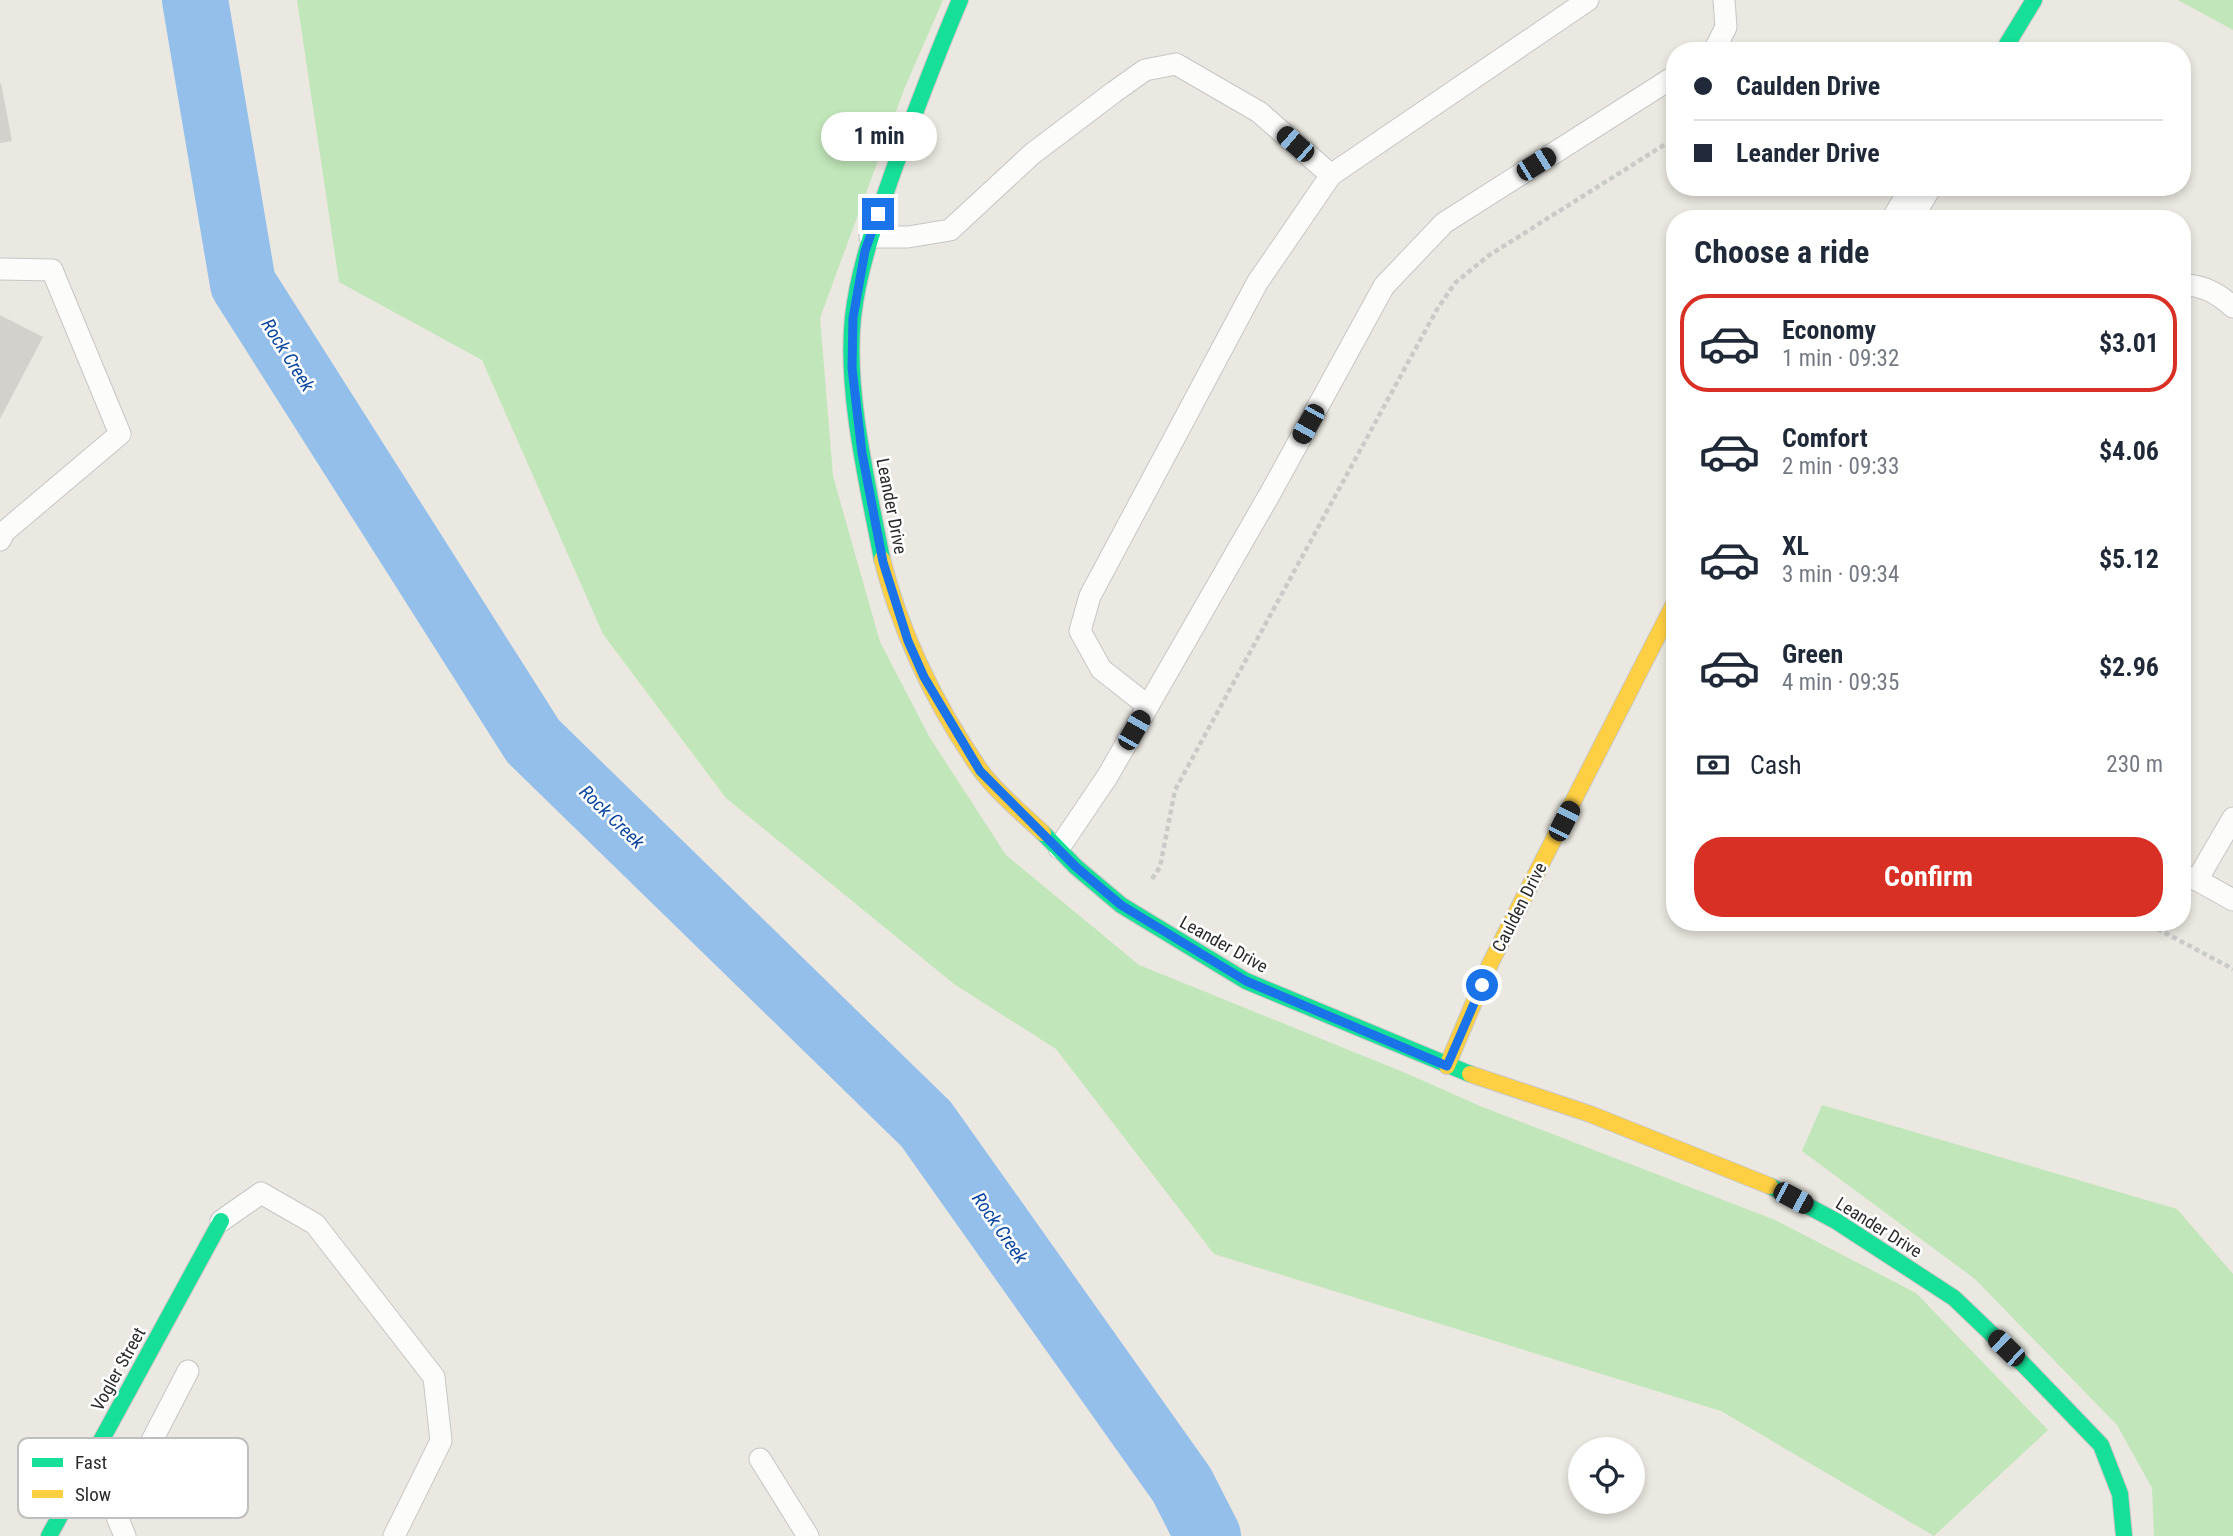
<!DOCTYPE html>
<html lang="en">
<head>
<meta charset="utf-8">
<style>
  body { margin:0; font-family:"Roboto Condensed",sans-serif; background:#f2f2f3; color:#1f2937; height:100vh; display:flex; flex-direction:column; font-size:26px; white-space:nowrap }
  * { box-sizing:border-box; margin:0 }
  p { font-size:23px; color:#747a83 }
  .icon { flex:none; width:38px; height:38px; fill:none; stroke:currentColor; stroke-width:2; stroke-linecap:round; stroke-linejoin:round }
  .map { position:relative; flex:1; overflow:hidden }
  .details { position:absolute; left:1666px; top:210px; width:525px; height:721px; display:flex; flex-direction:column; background:#fff; border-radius:28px; box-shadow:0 4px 10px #0003 }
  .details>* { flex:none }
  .guide { position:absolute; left:1666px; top:42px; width:525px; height:154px; border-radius:28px; box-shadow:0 4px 10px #0003; display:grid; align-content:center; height:154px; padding:0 28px; background:#fff }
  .buttons { position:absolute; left:1568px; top:1437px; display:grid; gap:14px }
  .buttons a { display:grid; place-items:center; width:77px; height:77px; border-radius:50%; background:#fff; box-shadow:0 4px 10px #0003; font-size:35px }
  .end { position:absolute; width:32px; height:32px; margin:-16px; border:9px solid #1a73e8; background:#fff; box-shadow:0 0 0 4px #fff }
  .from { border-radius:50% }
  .bubble { position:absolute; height:49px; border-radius:24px; background:#fff; box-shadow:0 4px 10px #0003; font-size:23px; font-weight:700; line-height:49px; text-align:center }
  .car { position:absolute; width:21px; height:42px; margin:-21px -10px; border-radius:9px; box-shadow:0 0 5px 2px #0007; background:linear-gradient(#222 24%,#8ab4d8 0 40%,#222 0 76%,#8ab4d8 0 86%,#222 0) }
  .guide b { display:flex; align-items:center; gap:24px; height:66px; font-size:26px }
  .guide b+b { border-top:2px solid #e0e1e3 }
  .guide i { width:18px; height:18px; background:#1f2937 }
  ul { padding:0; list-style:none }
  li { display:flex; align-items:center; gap:21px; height:98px; margin:0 14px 10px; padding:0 14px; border:4px solid transparent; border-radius:28px }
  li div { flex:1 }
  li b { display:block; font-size:26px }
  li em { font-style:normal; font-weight:700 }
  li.current { border-color:#d93025 }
  li>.icon { width:63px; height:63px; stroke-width:1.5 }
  h2 { padding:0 28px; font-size:32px; line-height:84px }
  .pay { display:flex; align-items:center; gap:18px; height:77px; padding:0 28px; font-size:26px }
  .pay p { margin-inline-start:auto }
  .button { display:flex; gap:14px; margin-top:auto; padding:14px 28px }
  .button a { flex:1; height:80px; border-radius:28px; background:#d93025; color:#fff; font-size:28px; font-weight:700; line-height:80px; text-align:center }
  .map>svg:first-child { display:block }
</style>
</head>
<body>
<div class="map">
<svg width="2233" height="1536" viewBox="0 0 2233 1536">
  <rect width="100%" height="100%" fill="#eae8e0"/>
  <g fill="#c1e6b9">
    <polygon points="297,0 943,0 905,87 820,318 833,476 880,642 930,738 1006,855 1139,965 1408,1074 1480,1106 1775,1220 1916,1293 2048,1430 1934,1536 1721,1411 1214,1254 1056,1049 954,984 726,798 603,634 482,360 339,282"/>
    <polygon points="2178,0 2233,0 2233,30"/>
    <polygon points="1822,1105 2177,1209 2233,1274 2233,1536 2154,1536 2152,1488 2117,1425 1975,1279 1802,1151"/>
  </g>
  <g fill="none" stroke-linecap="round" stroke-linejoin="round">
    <polyline stroke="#94bfeb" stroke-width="66" points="195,0 243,284 533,741 926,1124 1182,1485 1208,1536"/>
  </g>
  <g fill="#d3d1cb">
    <polygon points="1,83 12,141 0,143 0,84"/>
    <polygon points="0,315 43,337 0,419"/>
  </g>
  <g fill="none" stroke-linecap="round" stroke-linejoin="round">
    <defs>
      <g id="lane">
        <polyline points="1714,51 1726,27 1724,0"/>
        <polyline points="870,237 908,237 950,230 1032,154 1114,92 1145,70 1176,64 1259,112 1331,175"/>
        <polyline points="0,269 52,270 120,434 4,532 0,540"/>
        <path d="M2182 285C2202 284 2219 294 2233 307"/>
        <polyline points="1148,706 1101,669 1080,631 1090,596 1257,283 1331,175 1588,0"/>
        <polyline points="1059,848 1107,777 1148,706 1271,492 1384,286 1444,223 1675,76"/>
        <polyline points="2182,875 2197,880 2233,900"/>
        <polyline points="2197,880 2233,818"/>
        <polyline points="221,1221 261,1193 315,1224 434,1377 441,1441 394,1536"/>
        <polyline points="760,1459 808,1536"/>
        <polyline points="125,1536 115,1512 188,1371"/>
      </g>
      <polyline id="street" points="1902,219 1921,187"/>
      <g id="fast">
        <polyline points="2003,51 2034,0"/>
        <path d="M882 559C868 486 845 391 853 317 859 265 877 218 894 169 915 112 936 56 960 0"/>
        <polyline points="1043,833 1076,867 1121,905 1246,981 1470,1074"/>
        <polyline points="1770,1186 1836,1221 1954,1298 2024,1365 2101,1445 2120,1494 2124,1536"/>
        <polyline points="49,1536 221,1221"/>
      </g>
      <g id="slow">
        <path d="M882 559C901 634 935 704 979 768 994 790 1023 814 1043 833"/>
        <polyline points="1447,1066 1491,962 1675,602"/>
        <polyline points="1470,1074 1590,1114 1770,1186"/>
      </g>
    </defs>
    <use href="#lane" stroke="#c7c6c6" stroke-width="23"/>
    <use href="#street" stroke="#c7c6c6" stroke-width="40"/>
    <use href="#fast" stroke="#c7c6c6" stroke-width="18"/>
    <use href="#slow" stroke="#c7c6c6" stroke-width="18"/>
    <g stroke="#cacac8" stroke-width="4.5" stroke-dasharray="5 3.5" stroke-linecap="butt">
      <polyline points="1152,879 1160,867 1175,790 1436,311 1455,283 1488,256 1675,138"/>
      <polyline points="2124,922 2156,928 2233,969"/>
    </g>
    <use href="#lane" stroke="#fcfcfa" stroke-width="21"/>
    <use href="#street" stroke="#fcfcfa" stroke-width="38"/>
    <use href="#fast" stroke="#16e098" stroke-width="16"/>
    <use href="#slow" stroke="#ffcf43" stroke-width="16"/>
  </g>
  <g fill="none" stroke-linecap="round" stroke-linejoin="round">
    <polyline stroke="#1a73e8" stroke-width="9" points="878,214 865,251 853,318 852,368 862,453 883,562 908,641 924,677 980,771 1076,867 1121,905 1246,981 1447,1066 1482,985"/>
  </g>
  <g text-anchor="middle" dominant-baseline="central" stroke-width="5" stroke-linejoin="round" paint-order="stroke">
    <g font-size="18" fill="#2b2b2b" stroke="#fff">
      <text transform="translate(892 506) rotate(79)">Leander Drive</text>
      <text transform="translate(1519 907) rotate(-63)">Caulden Drive</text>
      <text transform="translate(1224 944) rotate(29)">Leander Drive</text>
      <text transform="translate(1879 1227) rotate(32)">Leander Drive</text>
      <text transform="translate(118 1369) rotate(-61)">Vogler Street</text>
    </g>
    <g font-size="19" font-style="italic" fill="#0c479f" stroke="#fff">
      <text transform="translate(288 355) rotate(58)">Rock Creek</text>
      <text transform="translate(612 817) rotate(44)">Rock Creek</text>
      <text transform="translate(1000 1228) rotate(55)">Rock Creek</text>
    </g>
  </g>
  <rect x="18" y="1438" width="230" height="80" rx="10" fill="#fff" stroke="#bfbfbf" stroke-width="2"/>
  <rect x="32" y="1458" width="31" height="9" fill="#16e098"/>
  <rect x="32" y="1490" width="31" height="8" fill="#ffcf43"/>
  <g font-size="19" fill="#2b2b2b">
    <text x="75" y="1469">Fast</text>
    <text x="75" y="1501">Slow</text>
  </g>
</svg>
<div class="buttons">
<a><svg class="icon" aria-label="locate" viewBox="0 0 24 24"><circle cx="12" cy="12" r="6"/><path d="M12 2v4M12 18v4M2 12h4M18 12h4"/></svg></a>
</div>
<i class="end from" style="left:1482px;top:985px"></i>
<i class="end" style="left:878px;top:214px"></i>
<div class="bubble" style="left:821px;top:112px;width:116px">1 min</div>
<i class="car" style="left:1295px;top:144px;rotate:311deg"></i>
<i class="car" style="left:1536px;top:164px;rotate:58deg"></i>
<i class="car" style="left:1308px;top:424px;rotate:209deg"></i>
<i class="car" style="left:1134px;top:730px;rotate:30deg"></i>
<i class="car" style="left:1564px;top:821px;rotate:27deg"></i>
<i class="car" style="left:1793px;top:1198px;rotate:118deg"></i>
<i class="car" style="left:2006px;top:1348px;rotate:314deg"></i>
<div class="guide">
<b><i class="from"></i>Caulden Drive</b>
<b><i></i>Leander Drive</b>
</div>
<section class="details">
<h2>Choose a ride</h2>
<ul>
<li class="current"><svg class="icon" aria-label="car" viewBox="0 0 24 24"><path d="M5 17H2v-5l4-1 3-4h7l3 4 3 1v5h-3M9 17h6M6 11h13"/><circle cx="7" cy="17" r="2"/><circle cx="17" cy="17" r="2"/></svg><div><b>Economy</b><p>1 min · 09:32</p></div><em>$3.01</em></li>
<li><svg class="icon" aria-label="car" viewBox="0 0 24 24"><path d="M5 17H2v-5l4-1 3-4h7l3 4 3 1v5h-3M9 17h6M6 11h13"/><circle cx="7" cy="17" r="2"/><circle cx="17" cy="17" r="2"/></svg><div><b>Comfort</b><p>2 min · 09:33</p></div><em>$4.06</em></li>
<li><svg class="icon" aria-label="car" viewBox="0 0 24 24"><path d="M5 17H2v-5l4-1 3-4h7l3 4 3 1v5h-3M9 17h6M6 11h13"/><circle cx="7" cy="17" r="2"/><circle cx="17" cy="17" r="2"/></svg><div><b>XL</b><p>3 min · 09:34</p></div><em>$5.12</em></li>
<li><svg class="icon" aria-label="car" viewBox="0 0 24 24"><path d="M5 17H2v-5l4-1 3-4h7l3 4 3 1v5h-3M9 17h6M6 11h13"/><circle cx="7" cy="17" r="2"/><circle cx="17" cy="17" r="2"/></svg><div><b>Green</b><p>4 min · 09:35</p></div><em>$2.96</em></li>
</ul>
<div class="pay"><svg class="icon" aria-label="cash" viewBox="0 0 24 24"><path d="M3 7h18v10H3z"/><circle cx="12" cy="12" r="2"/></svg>Cash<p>230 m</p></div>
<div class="button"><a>Confirm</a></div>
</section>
</div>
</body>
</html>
